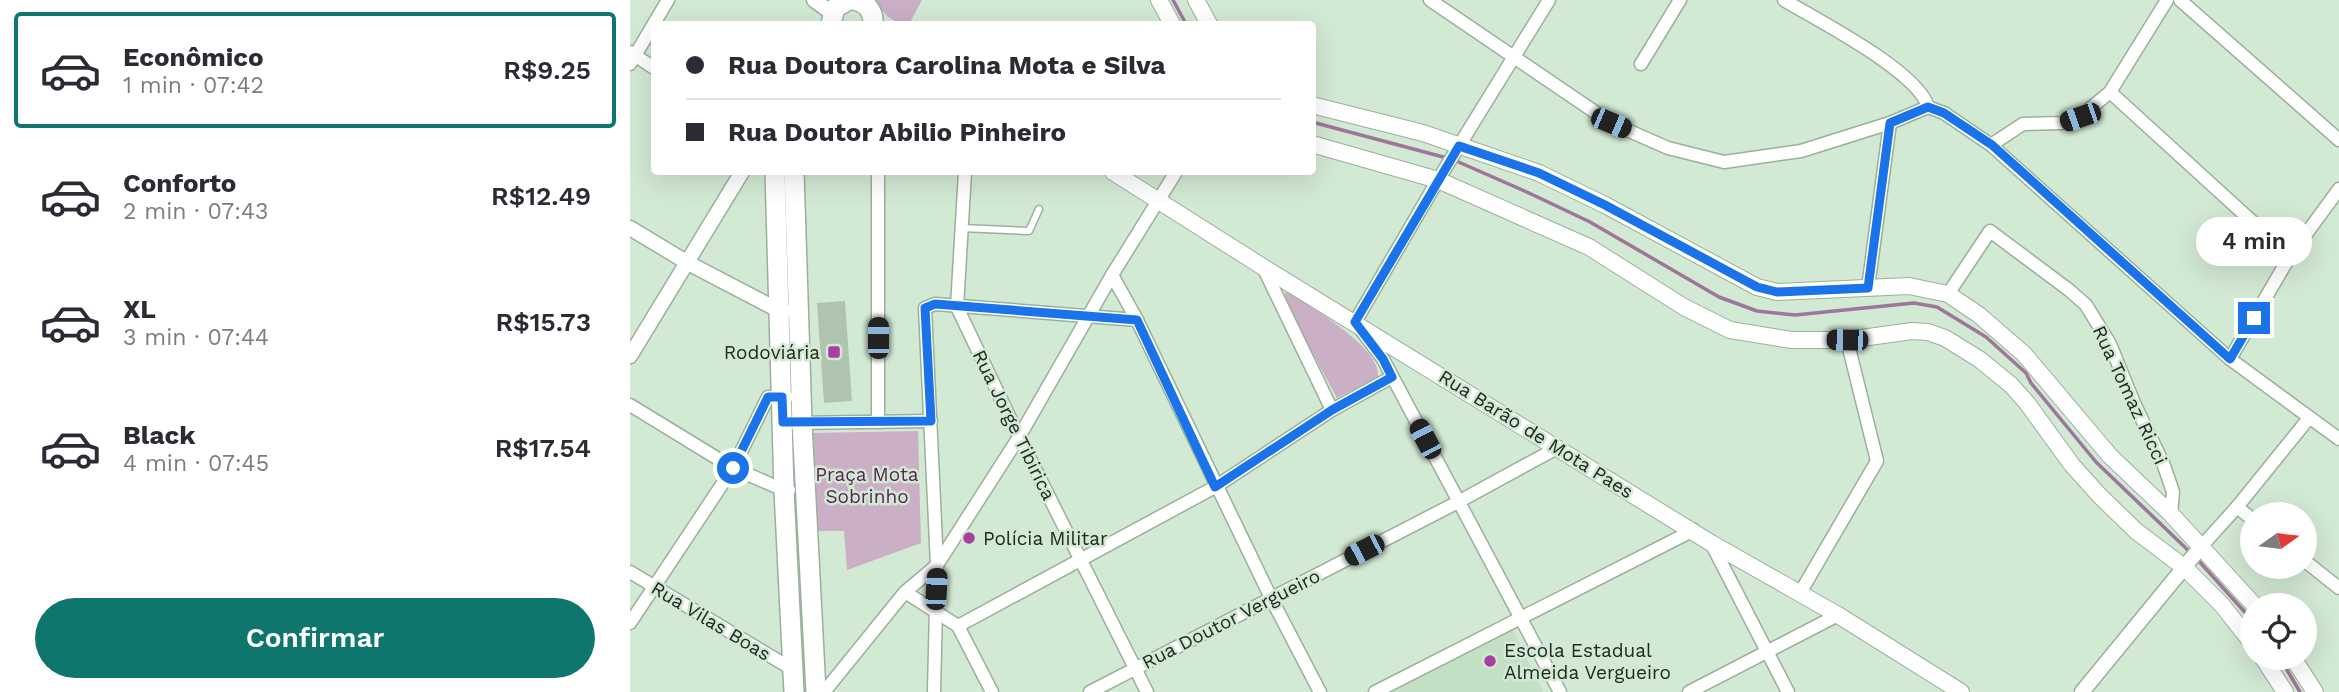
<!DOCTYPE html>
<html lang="pt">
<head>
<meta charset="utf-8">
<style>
  body { margin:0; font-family:"Work Sans",sans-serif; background:#f7f7f7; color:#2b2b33; height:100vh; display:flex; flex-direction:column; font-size:26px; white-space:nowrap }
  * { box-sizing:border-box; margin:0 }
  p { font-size:23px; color:#7c7c81 }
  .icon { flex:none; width:38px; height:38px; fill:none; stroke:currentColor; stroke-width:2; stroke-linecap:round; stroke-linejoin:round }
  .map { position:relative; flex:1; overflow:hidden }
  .side { display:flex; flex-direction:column; background:#fff; width:630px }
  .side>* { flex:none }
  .guide { position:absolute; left:21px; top:21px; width:665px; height:154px; border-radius:7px; box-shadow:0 7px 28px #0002; display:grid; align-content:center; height:154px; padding:0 35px; background:#fff }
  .needle { width:46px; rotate:76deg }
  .controls { position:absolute; left:1610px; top:502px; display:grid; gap:14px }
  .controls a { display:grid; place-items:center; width:77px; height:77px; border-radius:50%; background:#fff; box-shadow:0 7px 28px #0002; font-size:35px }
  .end { position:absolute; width:32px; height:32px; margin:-16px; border:9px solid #1a73e8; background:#fff; box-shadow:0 0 0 4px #fff }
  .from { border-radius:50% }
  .bubble { position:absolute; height:49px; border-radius:24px; background:#fff; box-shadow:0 7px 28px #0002; font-size:23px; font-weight:600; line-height:49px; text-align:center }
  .car { position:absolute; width:21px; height:42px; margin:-21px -10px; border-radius:9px; box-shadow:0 0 5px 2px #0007; background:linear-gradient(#222 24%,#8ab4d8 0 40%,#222 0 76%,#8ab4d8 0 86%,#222 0) }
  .guide b { display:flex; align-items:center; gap:24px; height:66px; font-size:26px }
  .guide b+b { border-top:2px solid #e1e1e2 }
  .guide i { width:18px; height:18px; background:#2b2b33 }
  ul { padding:12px 0 0; list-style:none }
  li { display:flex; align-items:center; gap:21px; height:116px; margin:0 14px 10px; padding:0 21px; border:4px solid transparent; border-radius:7px }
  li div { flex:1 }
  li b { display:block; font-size:26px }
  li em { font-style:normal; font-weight:600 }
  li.selected { border-color:#0f766e }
  li>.icon { width:63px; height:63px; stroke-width:1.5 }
  .cta { display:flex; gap:14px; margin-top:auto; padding:14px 35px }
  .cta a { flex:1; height:80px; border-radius:42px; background:#0f766e; color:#fff; font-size:28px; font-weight:600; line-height:80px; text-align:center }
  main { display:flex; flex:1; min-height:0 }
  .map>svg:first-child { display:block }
</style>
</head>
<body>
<main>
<section class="side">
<ul>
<li class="selected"><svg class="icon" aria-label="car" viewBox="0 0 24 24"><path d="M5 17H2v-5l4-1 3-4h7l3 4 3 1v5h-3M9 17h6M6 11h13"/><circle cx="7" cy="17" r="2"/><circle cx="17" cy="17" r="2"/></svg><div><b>Econômico</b><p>1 min · 07:42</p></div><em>R$9.25</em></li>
<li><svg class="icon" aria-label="car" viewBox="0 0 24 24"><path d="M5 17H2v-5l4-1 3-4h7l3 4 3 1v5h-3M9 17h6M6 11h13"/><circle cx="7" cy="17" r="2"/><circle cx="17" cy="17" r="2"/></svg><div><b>Conforto</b><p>2 min · 07:43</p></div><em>R$12.49</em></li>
<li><svg class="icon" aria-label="car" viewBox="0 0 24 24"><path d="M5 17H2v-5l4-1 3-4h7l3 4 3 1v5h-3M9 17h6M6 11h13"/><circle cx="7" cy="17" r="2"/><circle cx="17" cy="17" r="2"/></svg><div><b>XL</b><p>3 min · 07:44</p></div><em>R$15.73</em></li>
<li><svg class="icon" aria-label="car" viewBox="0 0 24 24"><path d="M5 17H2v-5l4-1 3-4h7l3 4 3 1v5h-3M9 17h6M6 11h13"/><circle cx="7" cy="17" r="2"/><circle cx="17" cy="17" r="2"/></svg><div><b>Black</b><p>4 min · 07:45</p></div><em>R$17.54</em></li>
</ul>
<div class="cta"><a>Confirmar</a></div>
</section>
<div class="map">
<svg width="1709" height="692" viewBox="0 0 1709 692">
  <rect width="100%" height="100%" fill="#d2e9d3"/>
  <polygon fill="#c3dfc4" points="883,630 913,692 762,692"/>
  <g fill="#caafc6">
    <path d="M244 0H292L279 24C262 24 253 13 244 0Z"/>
    <path d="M658 291C680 307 752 348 748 377L707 398 652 296Z"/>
    <polygon points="288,431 291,543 217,570 214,531 183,531 181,433"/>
  </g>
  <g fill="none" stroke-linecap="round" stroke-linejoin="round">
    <g stroke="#9e7699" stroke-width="3.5">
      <polyline points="543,0 556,24"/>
      <polyline points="682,122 817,158"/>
      <polyline points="824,160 899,193 960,222 1089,297 1127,311 1165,315 1284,303 1307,307 1356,337 1396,373 1401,383 1466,462 1562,554"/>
      <polyline points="1567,559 1622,620"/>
      <polyline points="1650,658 1670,692"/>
    </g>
  </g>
  <polygon fill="#aec4af" points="215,301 222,401 194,403 187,303"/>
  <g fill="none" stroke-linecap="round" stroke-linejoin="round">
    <defs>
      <polyline id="service" points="332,228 399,231 409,209"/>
      <g id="minor">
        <polyline points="800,0 981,123 1038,148 1094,162 1171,151 1260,123 1298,107 1314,113 1361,145 1600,359 1709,439"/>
        <polyline points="919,0 808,180 725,322 753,359 930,692"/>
        <path d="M1154 0C1187 20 1288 71 1298 107"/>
        <polyline points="1550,0 1709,140"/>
        <polyline points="0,52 24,68"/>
        <polyline points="0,64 38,0"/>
        <polyline points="1011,64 1050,0"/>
        <polyline points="1480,92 1660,256"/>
        <polyline points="1361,145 1393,124 1432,123 1450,117 1480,92 1537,0"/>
        <polyline points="335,172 327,307 389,437 517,692"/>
        <polyline points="633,267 702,410"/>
        <polyline points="482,275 507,320 641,598 690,692"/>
        <polyline points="1238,288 1260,123"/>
        <polyline points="1318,294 1360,231 1439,290 1456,305 1480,344 1504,403 1533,463 1543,492 1541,514"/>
        <polyline points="1600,359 1660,256 1709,189"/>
        <polyline points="0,405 103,468 154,490 159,490"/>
        <polyline points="248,422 248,172"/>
        <polyline points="165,423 301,421"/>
        <polyline points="1607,507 1622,519"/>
        <polyline points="1081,543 1158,692"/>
        <polyline points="1570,548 1607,507 1679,418"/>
        <polyline points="1675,561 1709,588"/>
        <polyline points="0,572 162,669"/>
        <polyline points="275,592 328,626 362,692"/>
        <polyline points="1170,593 1247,461 1217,340"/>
        <polyline points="0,623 103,468 138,397 157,397"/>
        <polyline points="328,626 585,487 702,410 762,377"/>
        <polyline points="194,692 275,592 307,565 389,437 482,275 546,172"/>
        <polyline points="304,692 307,565 295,308 305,304 507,320"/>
        <polyline points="460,692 828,502 927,448"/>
        <polyline points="745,692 1064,530"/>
        <polyline points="1059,692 1208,615"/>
      </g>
      <g id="tertiary">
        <polyline points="184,0 202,13"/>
        <polyline points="0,228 58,263 150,311 155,311"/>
        <polyline points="0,356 112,172"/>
        <polyline points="1452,692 1570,548"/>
      </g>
      <g id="secondary">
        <polyline points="529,0 542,24"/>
        <polyline points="566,0 579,24"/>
        <polyline points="682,105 793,133 909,173 975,205 1127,287 1147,292 1279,286 1318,294 1349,315 1394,354 1480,456 1541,514 1625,606"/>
        <polyline points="682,144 808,180 959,247 1054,307 1100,330 1161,340 1217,340 1282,331 1298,332 1315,338 1349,359 1381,385 1397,403 1442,465 1469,495 1506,531 1555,568 1592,605 1622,643"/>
        <polyline points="483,172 633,267 1081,543 1208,615 1331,692"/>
        <polyline points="1633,658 1655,692"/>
        <polyline points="1663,658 1685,692"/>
      </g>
      <g id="primary">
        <path d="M224 0C237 3 244 11 243 24"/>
        <polyline points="201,24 205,8 219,0"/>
        <polyline points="145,172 154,490 164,692"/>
        <polyline points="164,172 172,423 186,692"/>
      </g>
    </defs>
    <use href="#service" stroke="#9ab09b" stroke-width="9"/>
    <use href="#minor" stroke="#9ab09b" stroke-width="15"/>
    <use href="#tertiary" stroke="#9ab09b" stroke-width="17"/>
    <use href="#secondary" stroke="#9ab09b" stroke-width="18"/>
    <use href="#primary" stroke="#9ab09b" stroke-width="22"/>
    <use href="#service" stroke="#fff" stroke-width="6"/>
    <use href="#minor" stroke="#fff" stroke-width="12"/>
    <use href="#tertiary" stroke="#fff" stroke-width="14"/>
    <use href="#secondary" stroke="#fff" stroke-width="16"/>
    <use href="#primary" stroke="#fff" stroke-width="19"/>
  </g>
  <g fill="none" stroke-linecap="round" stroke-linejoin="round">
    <polyline stroke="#1a73e8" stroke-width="9" points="103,468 138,397 152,397 153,422 301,421 295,308 305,304 507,320 585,487 702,410 762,377 753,359 725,322 829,146 909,173 975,205 1127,287 1147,292 1238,288 1260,123 1298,107 1314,113 1362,145 1600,359 1624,318"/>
  </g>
  <g fill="#a73fa1" stroke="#d2e9d3" stroke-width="2.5">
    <rect x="197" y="345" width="14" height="14" rx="3.5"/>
    <circle cx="339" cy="538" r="7"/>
    <circle cx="860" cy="661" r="7"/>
  </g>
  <g text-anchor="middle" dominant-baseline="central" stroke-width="5" stroke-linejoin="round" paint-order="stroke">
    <g font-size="19" fill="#202921" stroke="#d2e9d3" text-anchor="start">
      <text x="190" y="352" text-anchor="end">Rodoviária</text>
      <text x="353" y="538">Polícia Militar</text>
      <text x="874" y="650">Escola Estadual<tspan x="874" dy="22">Almeida Vergueiro</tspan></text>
    </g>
    <g font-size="19" fill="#202921" stroke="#d2e9d3">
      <text transform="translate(1500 395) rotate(65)">Rua Tomaz Ricci</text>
      <text transform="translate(384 425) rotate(64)">Rua Jorge Tibirica</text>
      <text transform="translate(906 434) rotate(32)">Rua Barão de Mota Paes</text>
      <text transform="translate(601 619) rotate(-27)">Rua Doutor Vergueiro</text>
      <text transform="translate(81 621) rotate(31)">Rua Vilas Boas</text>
    </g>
    <g font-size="19" fill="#582554" stroke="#d2e9d3">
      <text x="237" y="474">Praça Mota<tspan x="237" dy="22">Sobrinho</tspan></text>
    </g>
  </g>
</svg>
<div class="controls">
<a><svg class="needle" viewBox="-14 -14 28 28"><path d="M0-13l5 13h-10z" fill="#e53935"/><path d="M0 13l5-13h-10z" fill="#7c7c81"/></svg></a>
<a><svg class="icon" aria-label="locate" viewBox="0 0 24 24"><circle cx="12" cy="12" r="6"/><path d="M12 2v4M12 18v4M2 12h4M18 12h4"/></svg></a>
</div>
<i class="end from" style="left:103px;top:468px"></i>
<i class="end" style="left:1624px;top:318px"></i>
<div class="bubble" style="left:1566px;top:217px;width:116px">4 min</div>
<i class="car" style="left:1450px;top:117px;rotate:251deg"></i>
<i class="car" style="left:981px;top:123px;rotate:113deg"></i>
<i class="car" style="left:248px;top:338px;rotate:0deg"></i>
<i class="car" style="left:1217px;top:340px;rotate:271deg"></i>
<i class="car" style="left:795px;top:439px;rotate:332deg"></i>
<i class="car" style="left:734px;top:550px;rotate:243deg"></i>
<i class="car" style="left:306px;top:589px;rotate:3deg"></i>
<div class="guide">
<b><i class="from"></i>Rua Doutora Carolina Mota e Silva</b>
<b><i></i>Rua Doutor Abilio Pinheiro</b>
</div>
</div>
</main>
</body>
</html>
